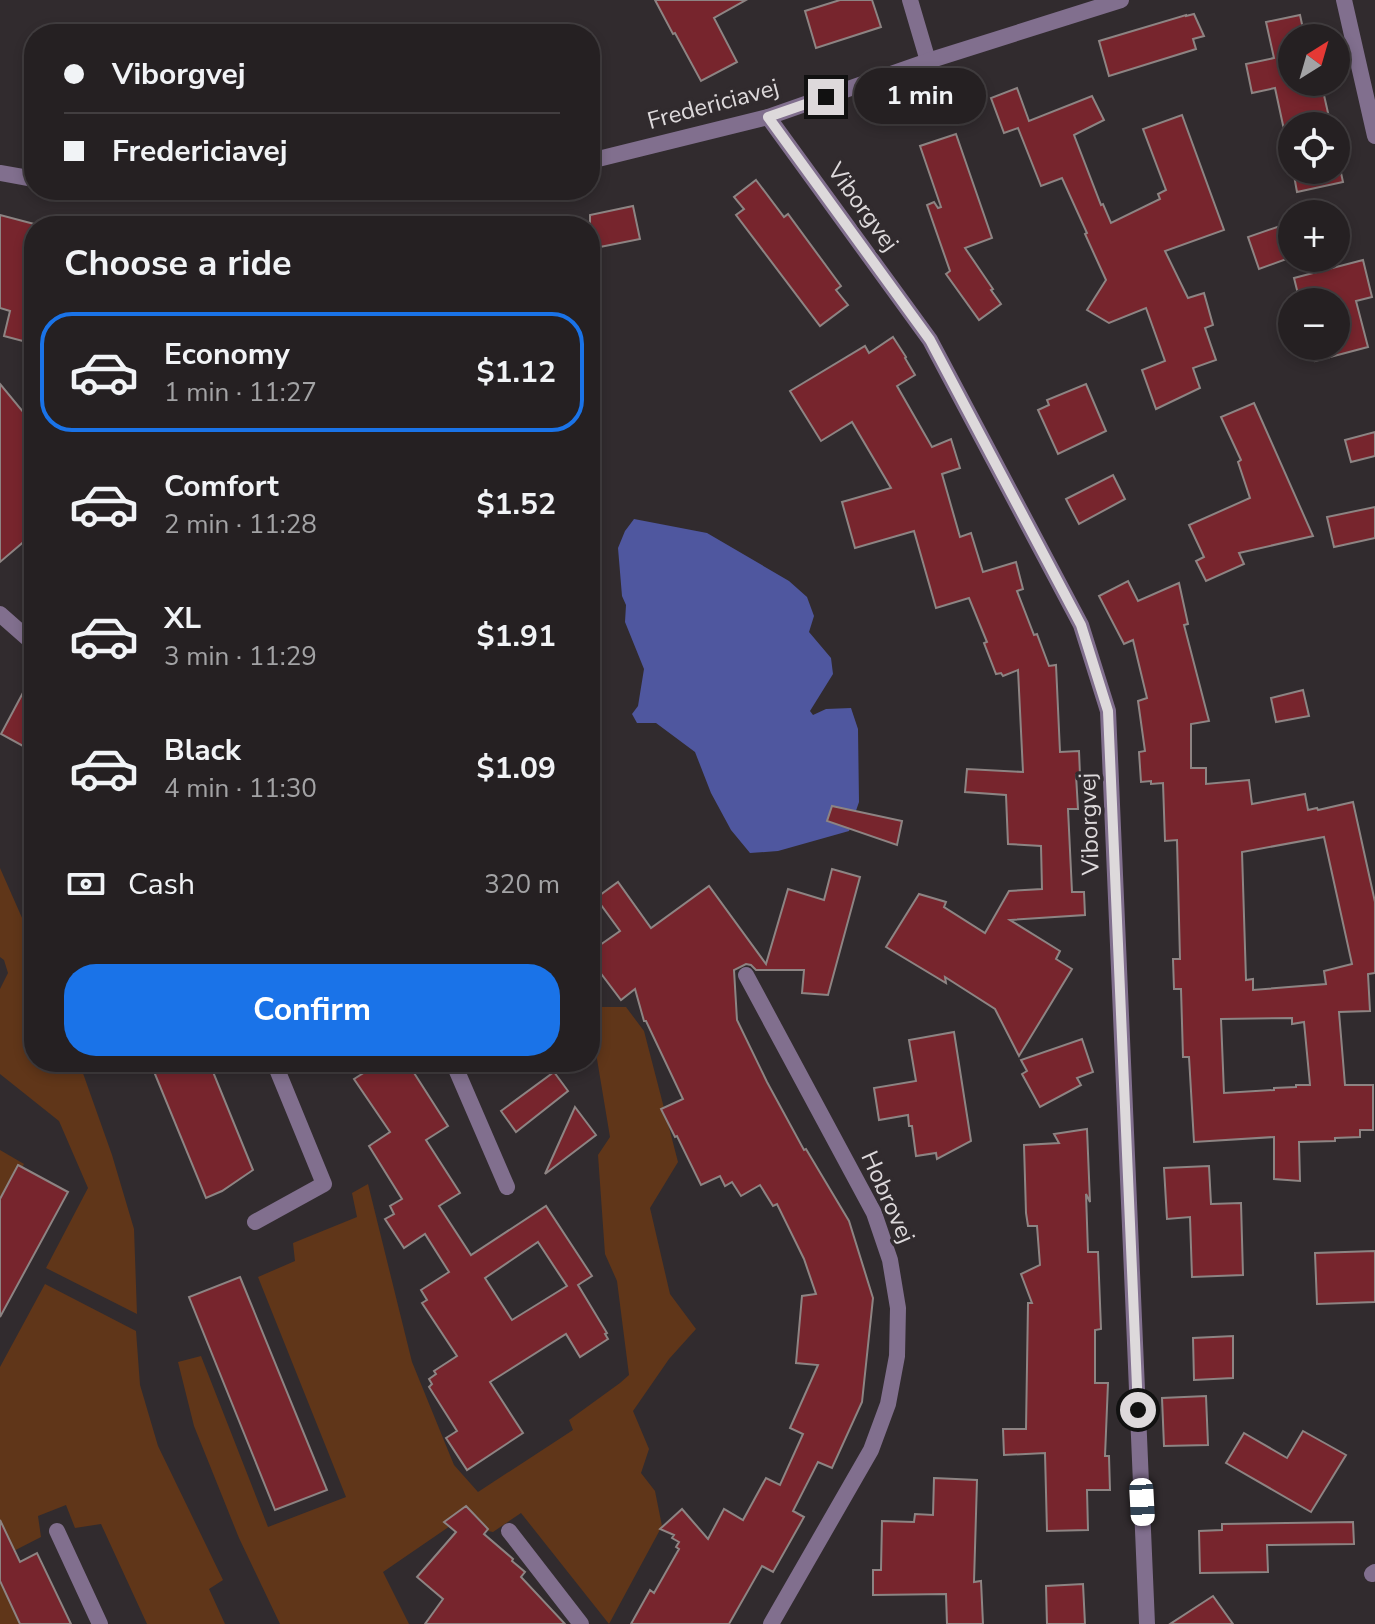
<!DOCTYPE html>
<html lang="en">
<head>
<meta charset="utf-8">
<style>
  body { margin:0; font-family:"Nunito Sans",sans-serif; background:#312d2f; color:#f1f3f6; height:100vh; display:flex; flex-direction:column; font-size:30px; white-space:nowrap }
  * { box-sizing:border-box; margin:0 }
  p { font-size:26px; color:#a3a3a5 }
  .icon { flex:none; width:44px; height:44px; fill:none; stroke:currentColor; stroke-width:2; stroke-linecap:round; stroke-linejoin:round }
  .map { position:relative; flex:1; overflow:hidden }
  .drawer { position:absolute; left:24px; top:216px; width:576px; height:856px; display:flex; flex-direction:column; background:#252022; border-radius:32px; box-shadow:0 4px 12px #0003,0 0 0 2px #423e40 }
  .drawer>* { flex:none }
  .banner { position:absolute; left:24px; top:24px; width:576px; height:176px; border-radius:32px; box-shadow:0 4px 12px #0003,0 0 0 2px #423e40; display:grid; align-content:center; height:176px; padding:0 40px; background:#252022 }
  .needle { width:52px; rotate:37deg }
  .fabs { position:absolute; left:1278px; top:24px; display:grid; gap:16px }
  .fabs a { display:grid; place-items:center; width:72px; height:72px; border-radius:50%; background:#252022; box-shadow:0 4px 12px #0003,0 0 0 2px #423e40; font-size:40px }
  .end { position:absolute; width:36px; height:36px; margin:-18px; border:10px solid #ddd9db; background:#111; box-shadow:0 0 0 4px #111 }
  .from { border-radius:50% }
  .bubble { position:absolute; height:56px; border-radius:28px; background:#252022; box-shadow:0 4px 12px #0003,0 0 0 2px #423e40; font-size:26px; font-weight:700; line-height:56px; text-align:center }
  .car { position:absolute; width:24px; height:48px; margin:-24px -12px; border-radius:10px; box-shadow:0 0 6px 2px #0007; background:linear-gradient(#fff 24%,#345 0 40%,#fff 0 76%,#345 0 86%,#fff 0) }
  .banner b { display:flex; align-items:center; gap:28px; height:76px; font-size:30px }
  .banner b+b { border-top:2px solid #423e40 }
  .banner i { width:20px; height:20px; background:#f1f3f6 }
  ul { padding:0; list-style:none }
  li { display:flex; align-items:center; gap:24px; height:120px; margin:0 16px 12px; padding:0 24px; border:4px solid transparent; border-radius:32px }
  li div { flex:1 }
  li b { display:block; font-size:30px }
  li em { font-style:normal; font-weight:700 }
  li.active { border-color:#1a73e8 }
  li>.icon { width:72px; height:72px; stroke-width:1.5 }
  h2 { padding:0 40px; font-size:36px; line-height:96px }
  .pay { display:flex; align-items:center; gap:20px; height:88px; padding:0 40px; font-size:30px }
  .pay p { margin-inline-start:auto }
  .button { display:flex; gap:16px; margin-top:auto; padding:16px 40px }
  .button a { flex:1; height:92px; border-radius:32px; background:#1a73e8; color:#fff; font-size:32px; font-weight:700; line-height:92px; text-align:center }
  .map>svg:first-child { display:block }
</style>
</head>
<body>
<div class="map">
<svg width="1375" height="1624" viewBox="0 0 1375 1624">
  <rect width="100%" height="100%" fill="#312b2e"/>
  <g fill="#603619">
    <polygon points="0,868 34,945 34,1062 79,1062 112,1155 134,1229 137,1314 46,1268 88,1188 59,1121 0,1074 0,989 8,973 4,960 0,957"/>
    <polygon points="599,1007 626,1007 644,1031 678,1162 650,1208 670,1294 696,1329 669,1359 633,1411 649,1449 641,1473 655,1491 662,1526 609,1624 521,1513 493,1532 453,1524 383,1572 409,1624 280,1624 239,1538 194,1426 178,1362 201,1356 268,1527 346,1497 258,1277 295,1261 293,1243 357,1217 352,1193 368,1184 412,1362 454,1465 478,1492 573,1430 569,1420 620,1383 629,1375 617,1281 605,1254 598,1155 610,1137 592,1029"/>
    <polygon points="0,1150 24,1164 0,1208"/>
    <polygon points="45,1284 136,1331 140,1385 158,1446 223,1580 209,1589 225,1624 147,1624 101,1524 75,1528 66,1505 38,1516 41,1537 0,1558 0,1367"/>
    <polygon points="0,1575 22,1624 0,1624"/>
  </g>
  <polygon fill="#4f579f" points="634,519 707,533 789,581 807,597 814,616 809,632 831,658 833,674 810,711 813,715 826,709 851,708 858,729 859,802 849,831 778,851 750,853 731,830 711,793 695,752 656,723 637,723 632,714 638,706 644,669 625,622 626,605 622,596 618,548 625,531"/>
  <g fill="#77252d" stroke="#8d8483" stroke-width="2" fill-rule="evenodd">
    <polygon points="655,0 746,0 714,18 737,62 701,81 675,33 673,34"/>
    <polygon points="840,0 872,0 881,27 816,48 805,11"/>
    <polygon points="1194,14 1204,36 1193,39 1196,49 1109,76 1099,41 1186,15 1186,16"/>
    <polygon points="1300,15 1305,38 1292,38 1292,82 1321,82 1331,126 1292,126 1292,167 1275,88 1252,93 1246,64 1274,58 1266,22"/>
    <polygon points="1017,88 1029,121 1092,96 1104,120 1074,135 1101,205 1103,204 1111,223 1160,199 1158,194 1166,190 1143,129 1182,115 1224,230 1165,251 1188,298 1204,293 1213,325 1205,328 1216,360 1193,368 1200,388 1156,409 1142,370 1165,361 1146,308 1109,323 1087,310 1106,280 1085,234 1087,233 1062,178 1041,186 1018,128 1004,133 991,98"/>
    <polygon points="956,134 992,238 965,248 993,289 991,290 1001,304 979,320 946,274 950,271 927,205 934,202 938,208 941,207 920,146"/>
    <polygon points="1336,150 1343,182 1297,192 1293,170 1336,170"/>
    <polygon points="756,180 784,217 788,214 841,286 836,290 848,305 820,326 736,215 744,209 734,197"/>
    <polygon points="633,206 640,239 590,249 590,215"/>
    <polygon points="0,215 38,225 34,226 34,344 4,336 10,311 0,308"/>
    <polygon points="1292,222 1292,257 1259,269 1248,237"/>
    <polygon points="1363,260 1372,297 1356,301 1368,347 1315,361 1311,346 1336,346 1336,302 1300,302 1294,278"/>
    <polygon points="893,337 906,357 905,358 915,375 897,386 932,447 951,439 960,468 942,474 960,537 971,533 983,572 1016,562 1023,589 1017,591 1034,635 1037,634 1049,666 1056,665 1060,752 1079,751 1080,775 1076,775 1078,809 1068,809 1072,892 1084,892 1085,915 1010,920 1060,951 1056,959 1072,969 1019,1056 995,1009 945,977 946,983 886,947 919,894 946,902 944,907 985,933 1009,891 1042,889 1041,846 1008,844 1006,795 965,792 967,769 1023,772 1018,670 1003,676 1001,673 996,674 984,643 987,642 969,598 936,608 914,531 855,548 842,502 891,488 852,422 821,441 790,391 865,346 869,353"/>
    <polygon points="0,384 34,425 34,533 0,562"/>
    <polygon points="1086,384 1106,431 1058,454 1038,410 1049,405 1047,400"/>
    <polygon points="1254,403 1313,536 1239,553 1244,564 1206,581 1196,561 1204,557 1189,525 1250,498 1238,462 1241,460 1221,417"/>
    <polygon points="1375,432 1375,456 1351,462 1345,440"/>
    <polygon points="1113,475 1125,499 1079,524 1066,499"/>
    <polygon points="1375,507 1375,538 1334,547 1327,517"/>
    <path d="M1128 581 1138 601 1179 583 1188 624 1184 625 1209 721 1191 724V768H1206V784L1249 780 1252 804 1305 794 1308 810 1317 808 1318 810 1353 802 1375 902V973L1368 974 1370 1011 1339 1012 1345 1085H1373V1130H1360V1137L1335 1138V1141L1299 1142 1300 1181 1274 1179V1137L1194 1142 1189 1057H1183L1181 989H1174L1173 959H1180L1177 840 1165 841 1163 783 1151 784V781L1141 782 1139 752 1145 751 1138 701 1147 698 1133 640 1124 644 1099 596ZM1324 837 1352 964 1324 971 1326 984 1253 990V979L1246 980 1242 852ZM1292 1018V1024L1304 1022 1310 1085H1296V1087L1274 1088V1090L1224 1093 1221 1019Z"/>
    <polygon points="34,672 34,752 1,734"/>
    <polygon points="1303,690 1309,716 1276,722 1271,698"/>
    <polygon points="832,806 902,821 897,845 827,821"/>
    <polygon points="832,869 860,877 828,995 802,993 804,970 756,970 751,965 746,964 734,970 737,1020 767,1082 804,1150 806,1149 849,1221 873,1298 862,1402 832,1468 818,1462 793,1511 804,1517 773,1572 762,1566 729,1624 631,1624 650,1590 654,1593 679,1549 676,1547 679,1542 672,1538 674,1535 660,1529 682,1509 708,1539 724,1509 743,1520 766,1478 780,1485 803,1434 790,1428 818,1365 796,1363 802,1296 816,1294 804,1259 777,1204 773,1206 760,1185 741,1196 732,1182 725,1186 720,1176 701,1185 677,1136 675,1137 661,1109 683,1099 646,1021 644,1021 635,989 621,1000 590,959 590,952 620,931 596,898 618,882 651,928 709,886 766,964 788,889 824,900"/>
    <polygon points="954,1032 971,1141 937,1159 936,1153 916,1156 912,1126 909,1126 908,1115 879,1120 874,1088 916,1081 909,1040"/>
    <polygon points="1082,1039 1093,1072 1077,1078 1081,1085 1040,1107 1022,1074 1027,1071 1021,1060"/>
    <polygon points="150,1062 209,1062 253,1170 222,1191 206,1198"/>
    <path d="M381 1062H407L448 1126 426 1140 460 1193 439 1206 471 1255 546 1206 592 1276 578 1285 607 1333 605 1334 608 1339 580 1357 566 1334 490 1382 523 1433 467 1470 446 1438 457 1431 429 1387 432 1384 429 1379 436 1374 434 1371 457 1356 422 1303 427 1300 421 1290 449 1272 425 1234 404 1248 385 1219 394 1214 390 1206 402 1199 369 1146 390 1132 354 1079ZM538 1242 567 1286 512 1320 485 1278Z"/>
    <polygon points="554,1072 568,1091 516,1132 501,1111"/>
    <polygon points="575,1107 596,1135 545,1174"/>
    <polygon points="1087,1129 1090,1202 1086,1194 1088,1252 1098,1252 1101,1329 1095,1330 1095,1383 1108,1383 1105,1456 1109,1456 1110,1490 1087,1490 1088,1530 1047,1531 1045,1453 1004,1455 1003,1429 1026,1429 1028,1303 1032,1303 1021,1274 1040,1265 1037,1226 1028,1226 1026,1213 1024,1145 1059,1143 1054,1134"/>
    <polygon points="18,1165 68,1192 0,1317 0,1199"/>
    <polygon points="1209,1166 1211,1204 1241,1203 1243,1275 1192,1277 1190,1217 1167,1219 1164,1168"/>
    <polygon points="1375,1251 1375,1302 1317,1304 1315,1253"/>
    <polygon points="240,1277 327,1490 275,1510 189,1297"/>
    <polygon points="1233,1336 1233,1378 1194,1380 1193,1338"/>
    <polygon points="1206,1396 1208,1445 1164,1446 1162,1398"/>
    <polygon points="1303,1431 1346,1455 1311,1512 1226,1463 1244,1433 1287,1458"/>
    <polygon points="934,1478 977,1480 974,1582 981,1581 983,1624 947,1624 946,1594 873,1595 873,1570 881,1570 882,1521 914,1522 915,1514 933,1515"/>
    <polygon points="466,1506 488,1529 484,1534 513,1559 512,1561 525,1572 521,1577 565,1624 425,1624 443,1599 417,1577 456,1532 444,1522"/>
    <polygon points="0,1520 20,1562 37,1553 71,1624 20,1624 0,1581"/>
    <polygon points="1353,1522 1354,1544 1267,1545 1268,1572 1200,1573 1199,1531 1222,1530 1222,1524"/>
    <polygon points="1083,1584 1085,1624 1047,1624 1046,1586"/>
    <polygon points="1213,1596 1233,1624 1170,1624"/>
  </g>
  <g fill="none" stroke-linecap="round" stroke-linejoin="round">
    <g stroke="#816f8e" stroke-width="16">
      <polyline points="910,0 928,61"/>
      <polyline points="1344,0 1375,136"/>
      <polyline points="768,117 930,340 1081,625 1108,711 1147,1624"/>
      <polyline points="590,161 768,117 928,61 1121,0"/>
      <polyline points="0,173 34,179"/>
      <polyline points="125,190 149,193 367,194 399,190"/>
      <polyline points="0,614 34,644"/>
      <polyline points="746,975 874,1213 890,1260 898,1308 897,1356 888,1404 871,1450 771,1624"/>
      <polyline points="453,1062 507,1187"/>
      <polyline points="255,1222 324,1184 274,1062"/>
      <polyline points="57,1531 100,1624"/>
      <polyline points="509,1531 581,1624"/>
      <polyline points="1372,1574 1375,1572"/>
    </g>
  </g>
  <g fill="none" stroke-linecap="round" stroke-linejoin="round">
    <polyline stroke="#ddd9db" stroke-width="10" points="826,97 768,117 930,340 1081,625 1108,711 1138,1410"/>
  </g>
  <g text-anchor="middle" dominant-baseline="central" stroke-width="7" stroke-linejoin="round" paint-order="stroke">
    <g font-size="24" fill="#ddd9db" stroke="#312b2e">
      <text transform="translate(713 104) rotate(-15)">Fredericiavej</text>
      <text transform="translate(863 207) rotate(54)">Viborgvej</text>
      <text transform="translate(1089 824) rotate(-92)">Viborgvej</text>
      <text transform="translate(888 1197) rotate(66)">Hobrovej</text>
    </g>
  </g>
</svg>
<div class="fabs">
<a><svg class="needle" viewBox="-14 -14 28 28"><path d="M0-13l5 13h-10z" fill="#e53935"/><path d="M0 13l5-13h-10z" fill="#a3a3a5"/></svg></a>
<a><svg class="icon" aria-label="locate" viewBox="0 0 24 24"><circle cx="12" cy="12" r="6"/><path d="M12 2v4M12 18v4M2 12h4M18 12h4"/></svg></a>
<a>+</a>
<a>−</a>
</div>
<i class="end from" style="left:1138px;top:1410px"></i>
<i class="end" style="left:826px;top:97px"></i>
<div class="bubble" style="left:854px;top:68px;width:132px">1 min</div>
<i class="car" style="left:1142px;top:1502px;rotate:177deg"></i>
<div class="banner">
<b><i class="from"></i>Viborgvej</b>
<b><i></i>Fredericiavej</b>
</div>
<section class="drawer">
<h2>Choose a ride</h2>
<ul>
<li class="active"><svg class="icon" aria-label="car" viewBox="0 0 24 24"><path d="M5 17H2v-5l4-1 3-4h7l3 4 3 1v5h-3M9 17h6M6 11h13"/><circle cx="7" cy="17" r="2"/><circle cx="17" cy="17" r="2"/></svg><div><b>Economy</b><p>1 min · 11:27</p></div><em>$1.12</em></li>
<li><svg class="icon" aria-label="car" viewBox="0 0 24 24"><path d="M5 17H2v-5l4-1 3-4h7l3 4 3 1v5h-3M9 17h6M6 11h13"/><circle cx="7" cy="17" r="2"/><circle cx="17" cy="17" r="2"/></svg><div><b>Comfort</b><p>2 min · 11:28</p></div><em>$1.52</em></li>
<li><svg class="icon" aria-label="car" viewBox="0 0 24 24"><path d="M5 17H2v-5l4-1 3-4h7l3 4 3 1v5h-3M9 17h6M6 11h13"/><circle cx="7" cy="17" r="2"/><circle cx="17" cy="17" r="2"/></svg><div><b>XL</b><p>3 min · 11:29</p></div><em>$1.91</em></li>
<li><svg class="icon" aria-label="car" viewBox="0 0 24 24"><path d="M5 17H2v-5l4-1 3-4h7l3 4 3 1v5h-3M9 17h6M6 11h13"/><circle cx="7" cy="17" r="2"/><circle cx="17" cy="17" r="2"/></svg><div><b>Black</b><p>4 min · 11:30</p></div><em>$1.09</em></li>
</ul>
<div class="pay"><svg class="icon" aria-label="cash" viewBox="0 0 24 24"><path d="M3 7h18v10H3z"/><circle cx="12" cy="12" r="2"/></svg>Cash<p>320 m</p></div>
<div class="button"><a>Confirm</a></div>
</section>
</div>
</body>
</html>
